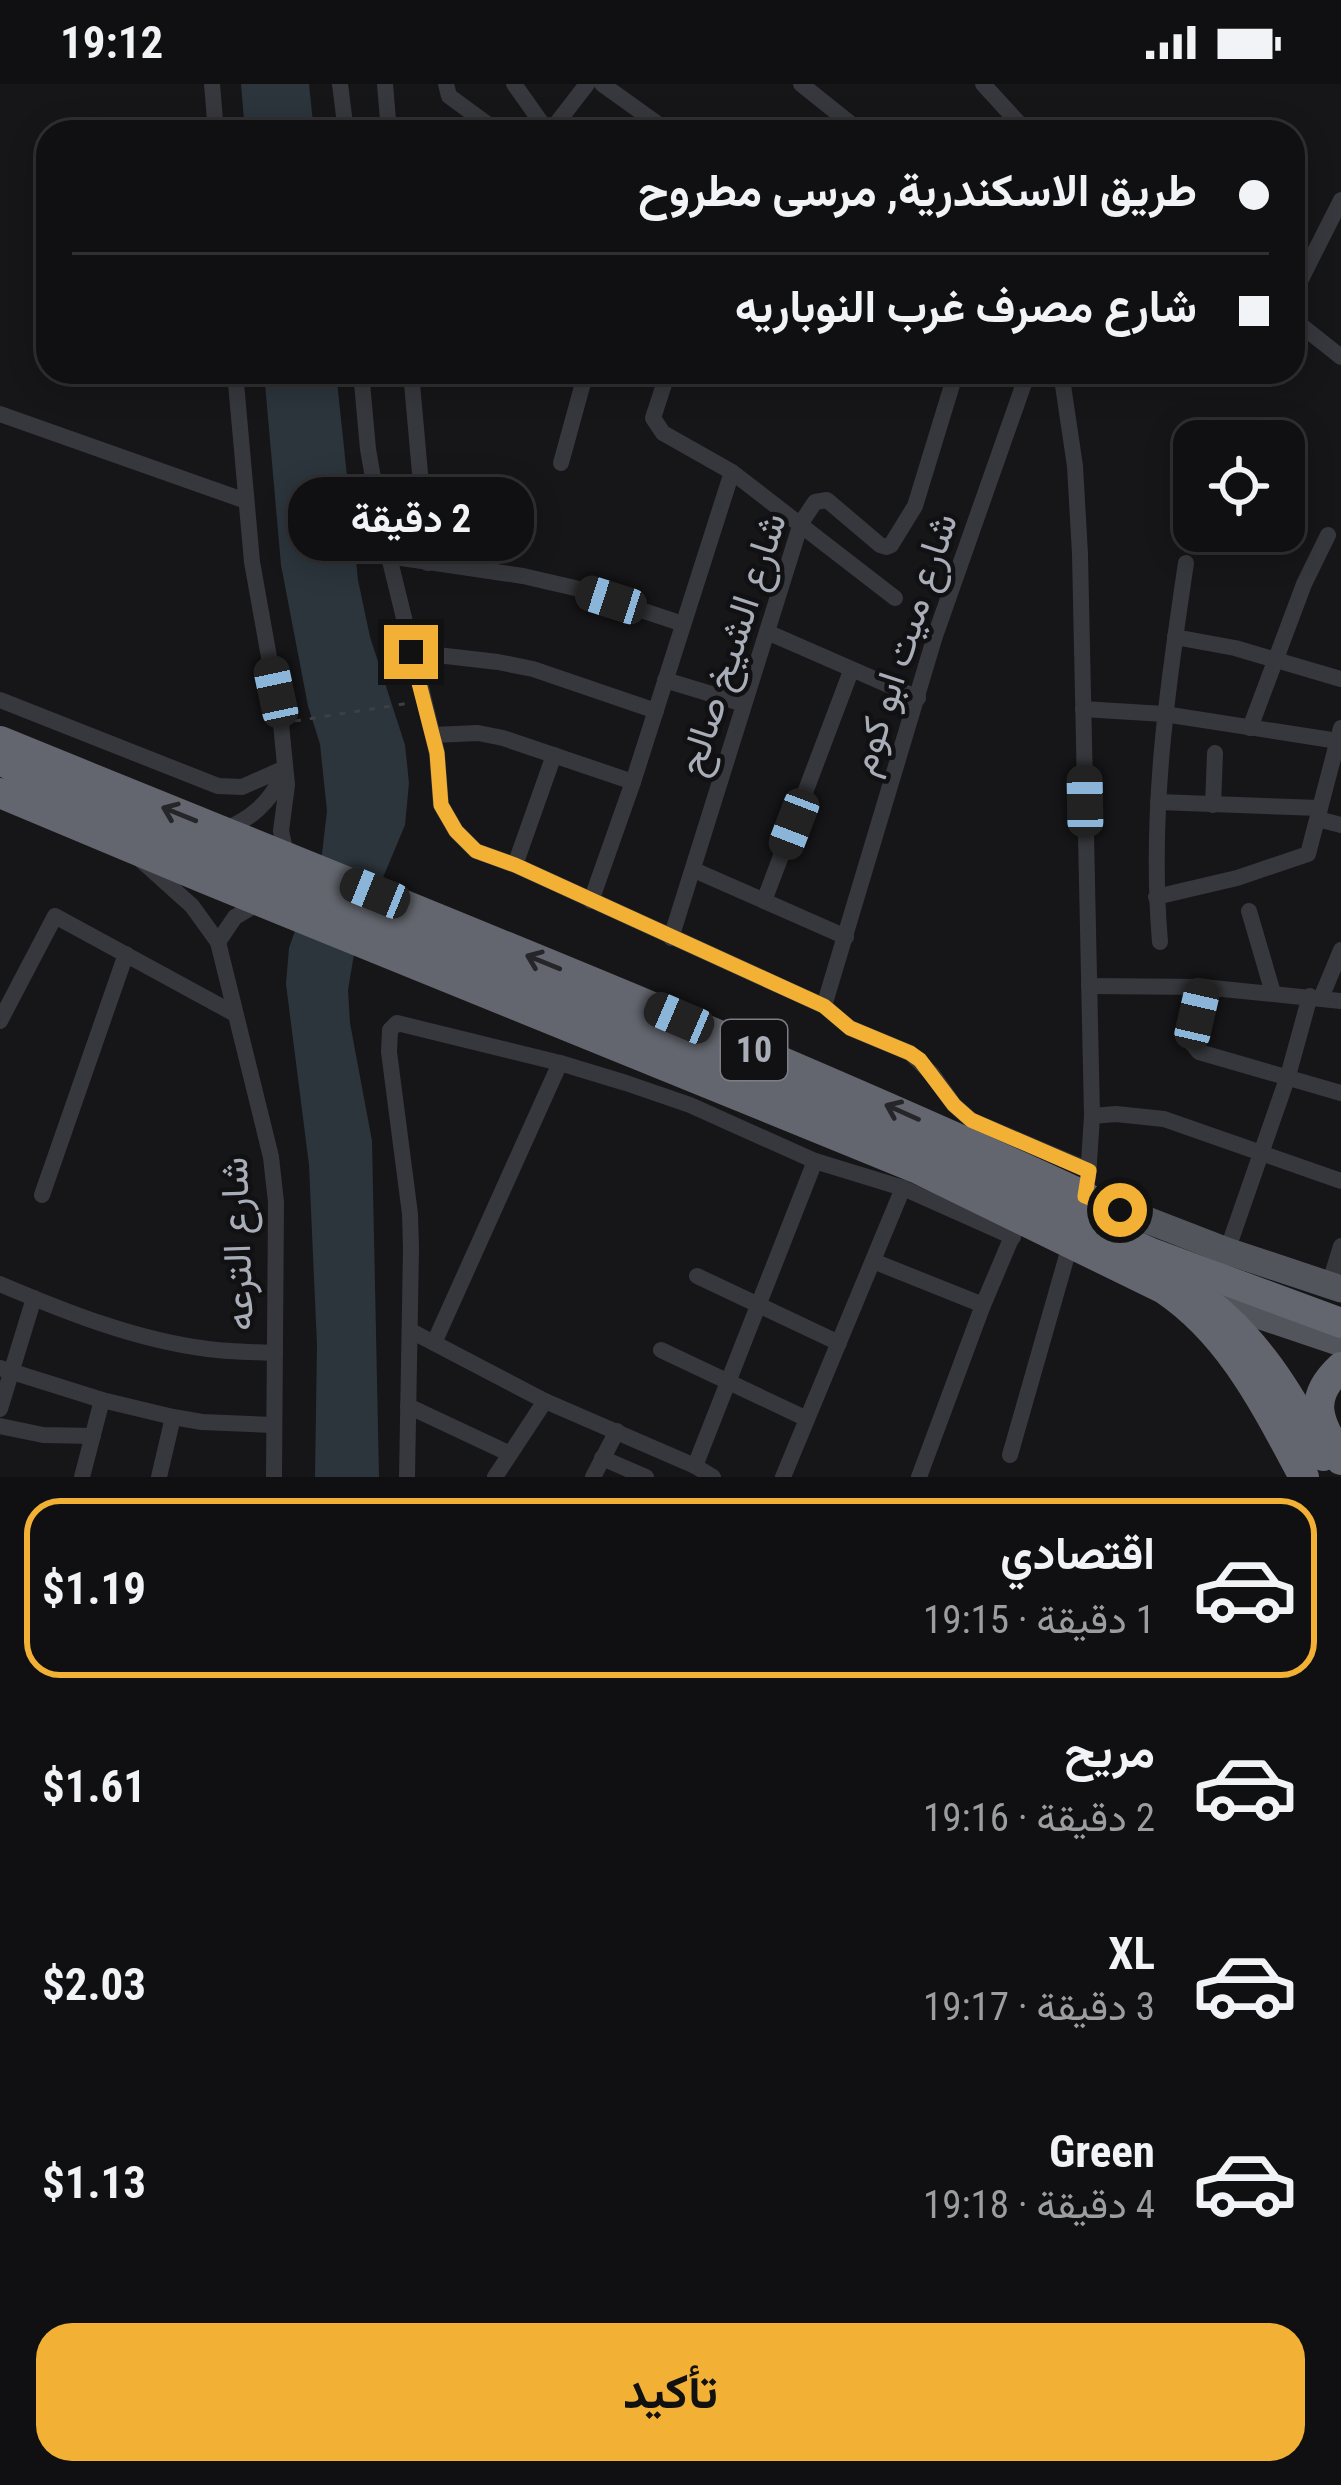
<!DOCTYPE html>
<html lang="ar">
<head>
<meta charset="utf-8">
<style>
  body { margin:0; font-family:"Roboto Condensed",Vazirmatn,sans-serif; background:#19191b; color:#f1f3f6; direction:rtl; height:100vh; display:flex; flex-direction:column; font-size:45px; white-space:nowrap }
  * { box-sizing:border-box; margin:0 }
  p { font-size:39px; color:#9c9d9f }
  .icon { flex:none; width:66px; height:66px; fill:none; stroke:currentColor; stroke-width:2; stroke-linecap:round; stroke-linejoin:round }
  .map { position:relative; height:1393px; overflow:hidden; direction:ltr }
  .drawer { display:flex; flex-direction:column; background:#101012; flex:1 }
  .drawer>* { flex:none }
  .hud { position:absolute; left:36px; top:36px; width:1269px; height:264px; border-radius:36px; box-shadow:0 6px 30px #0003,0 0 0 3px #303032; direction:rtl; display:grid; align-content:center; height:264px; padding:0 36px; background:#101012 }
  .fabs { position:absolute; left:1173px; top:336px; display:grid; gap:24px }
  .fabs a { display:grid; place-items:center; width:132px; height:132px; border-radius:24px; background:#101012; box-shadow:0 6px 30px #0003,0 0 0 3px #303032; font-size:60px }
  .end { position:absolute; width:54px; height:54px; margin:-27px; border:15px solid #f2b134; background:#111; box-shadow:0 0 0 6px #111 }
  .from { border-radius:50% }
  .bubble { position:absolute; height:84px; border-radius:36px; background:#101012; box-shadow:0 6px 30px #0003,0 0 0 3px #303032; font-size:39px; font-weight:700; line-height:84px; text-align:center; direction:rtl }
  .car { position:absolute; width:36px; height:72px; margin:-36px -18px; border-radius:15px; box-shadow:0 0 9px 3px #0007; background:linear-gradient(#222 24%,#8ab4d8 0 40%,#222 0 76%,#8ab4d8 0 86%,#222 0) }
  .hud b { display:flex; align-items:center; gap:42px; height:114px; font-size:45px }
  .hud b+b { border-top:3px solid #303032 }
  .hud i { width:30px; height:30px; background:#f1f3f6 }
  ul { padding:21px 0 0; list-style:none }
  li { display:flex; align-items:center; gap:36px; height:180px; margin:0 24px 18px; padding:0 12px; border:6px solid transparent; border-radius:36px }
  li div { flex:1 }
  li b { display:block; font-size:45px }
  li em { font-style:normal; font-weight:700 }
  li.on { border-color:#f2b134 }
  li>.icon { width:108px; height:108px; stroke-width:1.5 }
  .action { display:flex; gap:24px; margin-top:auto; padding:24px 36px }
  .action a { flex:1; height:138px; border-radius:36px; background:#f2b134; color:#111; font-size:48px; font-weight:700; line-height:138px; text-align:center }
  .status { display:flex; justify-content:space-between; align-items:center; height:84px; padding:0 60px; background:#101012; direction:ltr }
  .status svg { height:33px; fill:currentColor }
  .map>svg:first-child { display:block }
</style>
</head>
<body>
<div class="status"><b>19:12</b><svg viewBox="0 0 49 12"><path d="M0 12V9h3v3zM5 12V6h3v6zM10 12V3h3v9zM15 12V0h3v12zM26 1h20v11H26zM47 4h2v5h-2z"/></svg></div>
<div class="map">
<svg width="1341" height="1393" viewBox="0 0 1341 1393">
  <rect width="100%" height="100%" fill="#161618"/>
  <g fill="#2c353c">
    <polygon points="241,0 309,0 314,48 245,48"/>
    <polygon points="264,288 336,288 358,496 370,553 405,661 409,699 405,741 356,858 348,906 350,939 372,1057 379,1393 315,1393 317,1261 309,1081 286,900 289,864 322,770 327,727 320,660 308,622 281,481"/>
  </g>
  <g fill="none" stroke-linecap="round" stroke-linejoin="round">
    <polyline stroke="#3d3f44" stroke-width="3" stroke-dasharray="6 9" stroke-linecap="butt" points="295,637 410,619"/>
    <g stroke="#37383d" stroke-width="16">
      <polyline points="212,0 216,48"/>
      <polyline points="340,0 346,48"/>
      <polyline points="385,0 389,48"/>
      <polyline points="446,0 449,12 498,48"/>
      <polyline points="514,0 548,48"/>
      <polyline points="602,0 669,48"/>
      <polyline points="801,0 851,40 856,48"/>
      <polyline points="983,0 1027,48"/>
      <polyline points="550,48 587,0"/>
      <polyline points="1293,211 1341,116"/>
      <polyline points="1293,235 1341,273"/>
      <polyline points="235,288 252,478 281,640 287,701 281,747 287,774"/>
      <polyline points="361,288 368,365 381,440 437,669 441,721 456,747 476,767 515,781 824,922 850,944 910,969 932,990 954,1021 971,1036 1089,1086"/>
      <polyline points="411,288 428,479"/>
      <polyline points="668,288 653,334 663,349 732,388 895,514"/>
      <polyline points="1061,288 1075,382 1080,470 1092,1032 1088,1094"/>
      <polyline points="0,330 246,417"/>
      <polyline points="561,379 586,288"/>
      <polyline points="388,472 523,492 575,504 683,540"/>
      <polyline points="767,548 918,614"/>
      <polyline points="1175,553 1235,564 1341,595"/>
      <polyline points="411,568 498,578 533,585 656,627"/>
      <polyline points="665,596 744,620"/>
      <polyline points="0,616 218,702 242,703 285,684"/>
      <polyline points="1083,625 1164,630 1338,657"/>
      <polyline points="1250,644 1304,500 1328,451"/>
      <polyline points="433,651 478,649 503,654 633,698"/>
      <polyline points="1158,718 1320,724"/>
      <polyline points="1213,721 1215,669"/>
      <polyline points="1318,735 1341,741"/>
      <path d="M221 747C250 736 270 719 283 690"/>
      <polyline points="142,777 192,822 218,858 271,1073 276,1118 274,1393"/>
      <polyline points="515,781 554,671"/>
      <polyline points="694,786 846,853"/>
      <polyline points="1156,813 1237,794 1308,770 1341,644"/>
      <polyline points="591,817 633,698 732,388"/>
      <polyline points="764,817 851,587"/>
      <polyline points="1249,827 1273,909"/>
      <polyline points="671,854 801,439 815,418 827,416 880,461 886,463 891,461 915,422 956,288"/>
      <polyline points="218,858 235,833 259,819"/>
      <path d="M1160 858C1149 731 1167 605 1186 479"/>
      <polyline points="1089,902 1203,903 1341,917"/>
      <polyline points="1203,903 1190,957 1199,968 1341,1009"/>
      <polyline points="1321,914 1341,866"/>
      <polyline points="824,922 935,552 1028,288"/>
      <polyline points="0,937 55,832 235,930"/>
      <polyline points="1092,1032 1116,1030 1164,1035 1341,1097"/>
      <polyline points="42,1111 126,870"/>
      <polyline points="1227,1167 1288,992 1310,912"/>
      <polyline points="873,1177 983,1221"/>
      <polyline points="697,1192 839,1259"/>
      <path d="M0 1200C66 1228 136 1256 208 1265 230 1268 253 1268 275 1269"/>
      <polyline points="1329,1201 1341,1162"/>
      <polyline points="411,1247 545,1317 695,1382 713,1393"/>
      <polyline points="434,1259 560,979"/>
      <polyline points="661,1266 807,1335"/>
      <polyline points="0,1284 102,1316 173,1333 202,1338 274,1341"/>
      <polyline points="408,1322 508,1369"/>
      <polyline points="0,1325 34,1214"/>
      <polyline points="0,1342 43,1351 93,1352"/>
      <polyline points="1010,1371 1070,1161"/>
      <polyline points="602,1374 646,1393"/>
      <polyline points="695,1382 815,1077"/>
      <polyline points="82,1393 102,1316"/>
      <polyline points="159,1393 173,1333"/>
      <polyline points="407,1393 411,1165 410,1130 389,968 390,946 397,939 560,979 626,999 690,1021 815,1077 903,1104 1013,1153"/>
      <polyline points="495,1393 545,1317"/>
      <polyline points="593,1393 617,1347"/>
      <polyline points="783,1393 903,1104"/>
      <polyline points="919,1393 983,1221 1014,1148"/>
    </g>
    <g stroke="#53555c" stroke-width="27">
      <polyline points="1085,1112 1227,1167 1341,1205"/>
      <polyline points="1201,1219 1240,1225 1341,1259"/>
    </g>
    <g stroke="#63666e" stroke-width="30">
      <path d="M0 657C363 805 729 948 1085 1112"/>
      <polyline points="0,676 63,708 828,1023 1149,1168 1341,1239"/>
      <path d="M0 709 203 794 916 1084 1164 1205C1232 1251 1266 1323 1304 1393"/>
      <path d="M1341 1283C1304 1317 1321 1339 1341 1376"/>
    </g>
    <path stroke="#63666e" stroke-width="30" d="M1101 1147C1128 1176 1164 1187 1195 1209 1255 1251 1289 1309 1323 1372"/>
  </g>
  <defs><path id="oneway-shaft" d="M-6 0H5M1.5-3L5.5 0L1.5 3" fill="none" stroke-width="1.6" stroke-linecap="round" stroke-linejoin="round" transform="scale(3)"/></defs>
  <g stroke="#26262a">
    <use href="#oneway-shaft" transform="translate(179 730) rotate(-158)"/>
    <use href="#oneway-shaft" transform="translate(543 878) rotate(-158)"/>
    <use href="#oneway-shaft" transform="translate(902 1028) rotate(-156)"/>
  </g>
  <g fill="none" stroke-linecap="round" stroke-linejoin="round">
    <polyline stroke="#f2b134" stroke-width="15" points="411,568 437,669 441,721 456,747 476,767 515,781 824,922 850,944 910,969 920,976 954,1021 971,1036 1089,1087 1085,1112 1120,1126"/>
  </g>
  <g text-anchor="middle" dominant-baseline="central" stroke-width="9" stroke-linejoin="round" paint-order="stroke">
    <rect fill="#111113" stroke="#7b7e86" stroke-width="3" x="721" y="936" width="66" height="60" rx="9"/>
    <g font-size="36" font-weight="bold" fill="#a8adb8">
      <text x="754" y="966">10</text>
    </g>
    <g font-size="39" fill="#a8adb8" stroke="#111113">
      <text transform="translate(732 560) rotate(-72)">شارع الشيخ صالح</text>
      <text transform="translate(903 560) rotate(-72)">شارع ميت ابو كوم</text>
      <text transform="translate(237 1160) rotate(-92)">شارع الترعه</text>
    </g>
  </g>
</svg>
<div class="fabs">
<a><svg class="icon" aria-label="locate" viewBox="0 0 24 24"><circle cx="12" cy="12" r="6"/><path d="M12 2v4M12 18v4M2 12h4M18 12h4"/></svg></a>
</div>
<i class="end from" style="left:1120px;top:1126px"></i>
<i class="end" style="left:411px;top:568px"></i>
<div class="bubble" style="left:288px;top:393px;width:246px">2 دقيقة</div>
<i class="car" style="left:611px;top:516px;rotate:288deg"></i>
<i class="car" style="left:276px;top:608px;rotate:348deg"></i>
<i class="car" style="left:1085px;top:717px;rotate:359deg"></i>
<i class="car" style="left:794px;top:740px;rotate:201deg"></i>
<i class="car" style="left:375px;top:809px;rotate:292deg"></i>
<i class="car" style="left:1197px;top:930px;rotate:13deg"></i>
<i class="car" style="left:679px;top:934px;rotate:293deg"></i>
<div class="hud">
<b><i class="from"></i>طريق الاسكندرية, مرسى مطروح</b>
<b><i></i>شارع مصرف غرب النوباريه</b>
</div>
</div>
<section class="drawer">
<ul>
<li class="on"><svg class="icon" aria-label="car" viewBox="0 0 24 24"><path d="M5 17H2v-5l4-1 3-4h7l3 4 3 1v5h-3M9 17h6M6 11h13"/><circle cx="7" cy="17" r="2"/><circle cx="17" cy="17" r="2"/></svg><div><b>اقتصادي</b><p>1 دقيقة · 19:15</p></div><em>$1.19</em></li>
<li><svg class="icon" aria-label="car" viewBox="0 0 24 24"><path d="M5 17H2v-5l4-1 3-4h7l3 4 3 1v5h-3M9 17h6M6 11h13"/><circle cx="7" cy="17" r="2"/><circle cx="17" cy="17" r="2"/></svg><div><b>مريح</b><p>2 دقيقة · 19:16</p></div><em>$1.61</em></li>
<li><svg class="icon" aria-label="car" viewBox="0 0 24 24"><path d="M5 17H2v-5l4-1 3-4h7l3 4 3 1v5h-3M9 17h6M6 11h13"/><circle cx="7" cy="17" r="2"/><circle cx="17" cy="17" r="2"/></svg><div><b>XL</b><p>3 دقيقة · 19:17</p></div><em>$2.03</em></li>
<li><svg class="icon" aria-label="car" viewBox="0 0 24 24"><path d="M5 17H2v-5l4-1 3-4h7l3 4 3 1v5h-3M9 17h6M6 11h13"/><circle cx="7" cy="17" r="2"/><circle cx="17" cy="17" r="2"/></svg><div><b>Green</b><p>4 دقيقة · 19:18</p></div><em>$1.13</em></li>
</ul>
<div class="action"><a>تأكيد</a></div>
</section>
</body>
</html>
